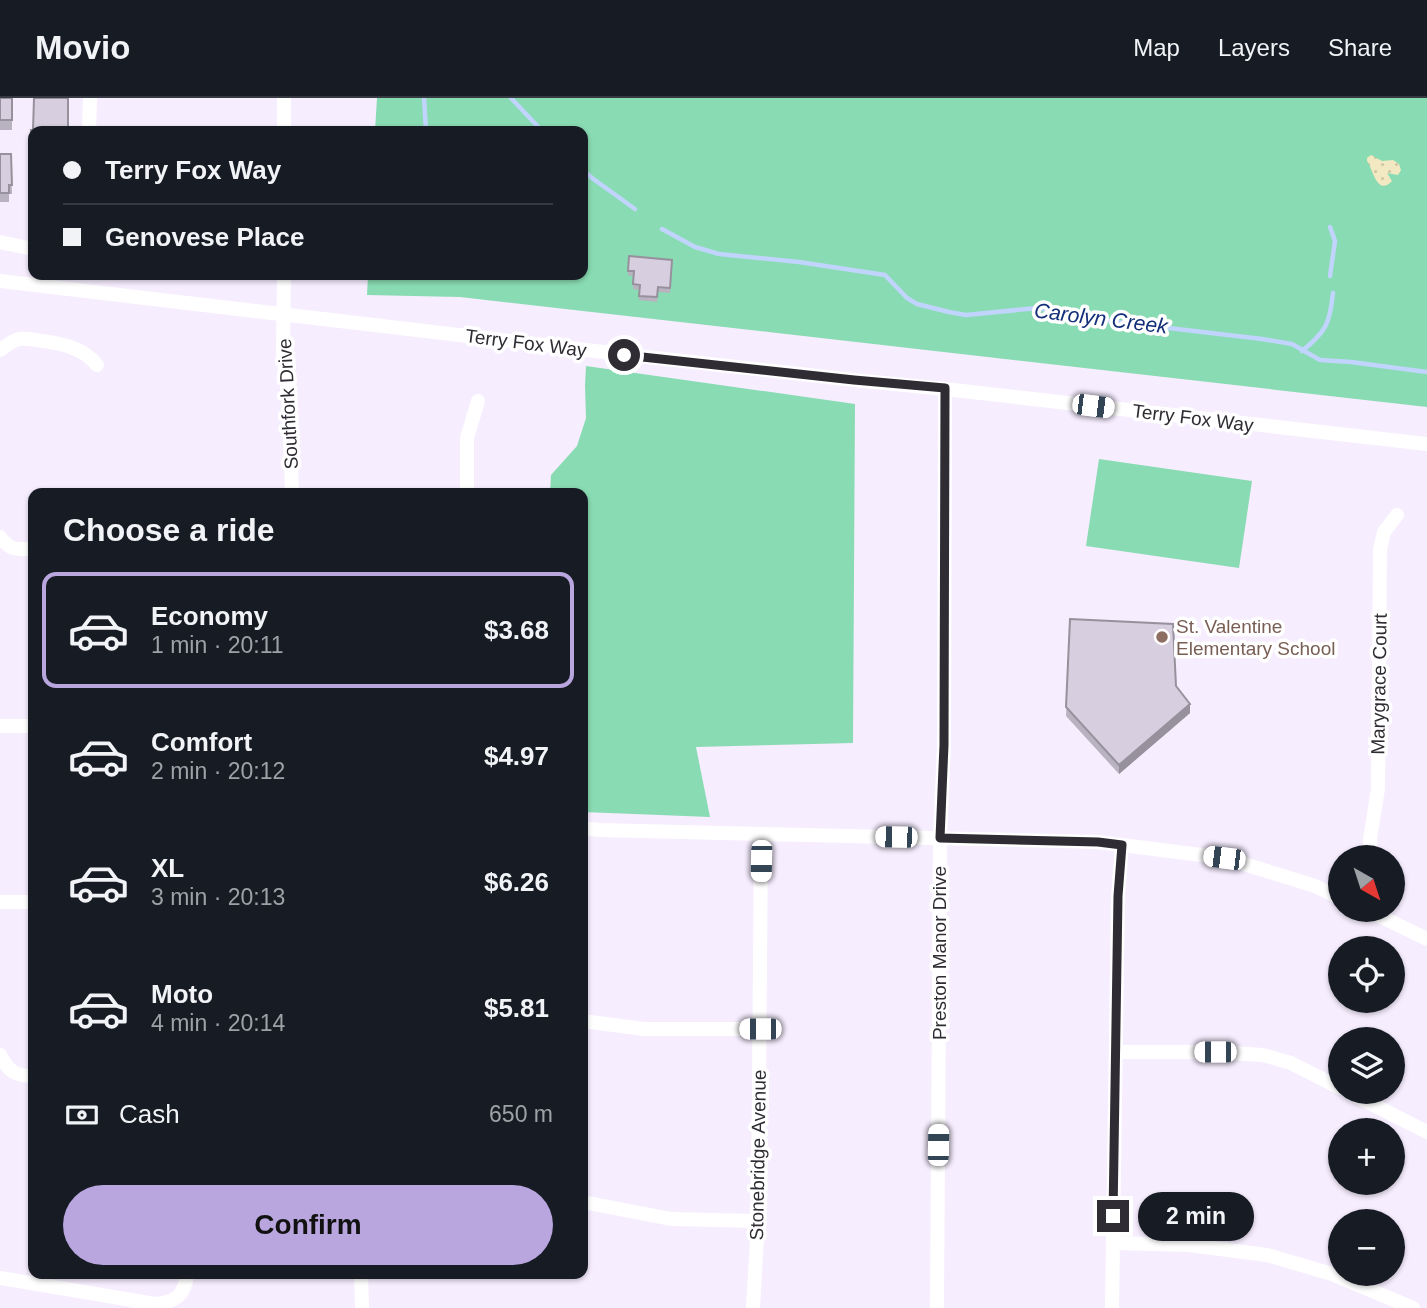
<!DOCTYPE html>
<html lang="en">
<head>
<meta charset="utf-8">
<style>
  body { margin:0; font-family:Arial,sans-serif; background:#242831; color:#f1f3f6; height:100vh; display:flex; flex-direction:column; font-size:26px; white-space:nowrap }
  * { box-sizing:border-box; margin:0 }
  p { font-size:23px; color:#9ea1a6 }
  .icon { flex:none; width:38px; height:38px; fill:none; stroke:currentColor; stroke-width:2; stroke-linecap:round; stroke-linejoin:round }
  .map { position:relative; flex:1; overflow:hidden }
  .panel { position:absolute; left:28px; top:390px; width:560px; height:791px; display:flex; flex-direction:column; background:#171b24; border-radius:14px; box-shadow:0 2px 5px #0004 }
  .panel>* { flex:none }
  .guide { position:absolute; left:28px; top:28px; width:560px; height:154px; border-radius:14px; box-shadow:0 2px 5px #0004; display:grid; align-content:center; height:154px; padding:0 35px; background:#171b24 }
  .needle { width:46px; rotate:141deg }
  .tools { position:absolute; left:1328px; top:747px; display:grid; gap:14px }
  .tools a { display:grid; place-items:center; width:77px; height:77px; border-radius:50%; background:#171b24; box-shadow:0 2px 5px #0004; font-size:35px }
  .end { position:absolute; width:32px; height:32px; margin:-16px; border:9px solid #302c33; background:#fff; box-shadow:0 0 0 4px #fff }
  .from { border-radius:50% }
  .bubble { position:absolute; height:49px; border-radius:24px; background:#171b24; box-shadow:0 2px 5px #0004; font-size:23px; font-weight:700; line-height:49px; text-align:center }
  .car { position:absolute; width:21px; height:42px; margin:-21px -10px; border-radius:9px; box-shadow:0 0 5px 2px #0007; background:linear-gradient(#fff 24%,#345 0 40%,#fff 0 76%,#345 0 86%,#fff 0) }
  .guide b { display:flex; align-items:center; gap:24px; height:66px; font-size:26px }
  .guide b+b { border-top:2px solid #363941 }
  .guide i { width:18px; height:18px; background:#f1f3f6 }
  ul { padding:0; list-style:none }
  li { display:flex; align-items:center; gap:21px; height:116px; margin:0 14px 10px; padding:0 21px; border:4px solid transparent; border-radius:14px }
  li div { flex:1 }
  li b { display:block; font-size:26px }
  li em { font-style:normal; font-weight:700 }
  li.on { border-color:#b9a6de }
  li>.icon { width:63px; height:63px; stroke-width:1.5 }
  h2 { padding:0 35px; font-size:32px; line-height:84px }
  .pay { display:flex; align-items:center; gap:18px; height:77px; padding:0 35px; font-size:26px }
  .pay p { margin-inline-start:auto }
  .button { display:flex; gap:14px; margin-top:auto; padding:14px 35px }
  .button a { flex:1; height:80px; border-radius:42px; background:#b9a6de; color:#111; font-size:28px; font-weight:700; line-height:80px; text-align:center }
  header { display:flex; align-items:center; gap:42px; box-sizing:border-box; height:98px; padding:0 35px; background:#171b24; border-bottom:2px solid #363941 }
  header strong { font-size:33px }
  nav { display:flex; gap:38px; margin-inline-start:auto; font-size:24px }
  .map>svg:first-child { display:block }
</style>
</head>
<body>
<header>
<strong>Movio</strong>
<nav><a>Map</a><a>Layers</a><a>Share</a></nav>
</header>
<div class="map">
<svg width="1427" height="1210" viewBox="0 0 1427 1210">
  <defs>
    <pattern id="sand-dots" width="8" height="8" patternUnits="userSpaceOnUse" patternTransform="scale(1.75)"><rect width="8" height="8" fill="#f2e8c2"/><path d="M2 2h.1M6 6h.1" fill="none" stroke="#d0c7a7" stroke-width="1.8" stroke-linecap="round"/></pattern>
  </defs>
  <rect width="100%" height="100%" fill="#f6edfe"/>
  <g fill="#89dbb3">
    <polygon points="377,0 1427,0 1427,309 460,199 367,197 368,177 583,177 583,33 375,33"/>
    <polygon points="586,268 855,306 853,645 696,649 710,719 583,714 583,396 550,395 551,377 577,348 586,320 585,288"/>
    <polygon points="1099,361 1252,383 1239,470 1086,448"/>
  </g>
  <path fill="url(#sand-dots)" d="M1371 57 1382 63 1393 62 1399 66 1401 72 1398 77 1387 75 1392 83C1377 99 1373 71 1367 63V60Z"/>
  <g fill="none" stroke-linecap="round" stroke-linejoin="round">
    <g stroke="#c0d4fd" stroke-width="4.5">
      <polyline points="424,0 426,33"/>
      <polyline points="511,0 542,33"/>
      <polyline points="583,72 592,80 635,111"/>
      <polyline points="1330,129 1335,143 1330,178"/>
      <polyline points="662,131 695,149 719,156 799,164 885,177 907,200 917,206 949,214 966,217 1037,210 1109,223 1262,241 1292,246 1320,262 1351,264 1427,274"/>
      <path d="M1302 253C1326 234 1330 225 1333 195"/>
    </g>
    <g stroke="#fff" stroke-width="14">
      <polyline points="89,33 90,0"/>
      <polyline points="284,33 284,0"/>
      <polyline points="0,144 33,151"/>
      <polyline points="284,177 283,257 289,304 292,396"/>
      <polyline points="0,183 620,256 854,282 945,291 1427,346"/>
      <path d="M0 252C6 248 11 243 19 241 25 240 30 241 36 242 58 245 82 248 97 267"/>
      <polyline points="467,396 467,340 478,303"/>
      <path d="M0 439C11 453 16 451 33 451"/>
      <polyline points="0,628 33,628"/>
      <polyline points="583,730 599,732 1098,744 1225,760 1315,788 1340,800"/>
      <polyline points="1370,760 1370,741 1378,691 1380,452 1384,434 1397,417"/>
      <polyline points="0,804 33,804"/>
      <polyline points="1367,812 1427,841"/>
      <polyline points="583,923 644,931 759,931"/>
      <polyline points="1116,954 1215,954 1263,957 1291,965 1340,990"/>
      <path d="M0 957C8 973 15 978 33 978"/>
      <polyline points="1348,994 1427,1034"/>
      <polyline points="583,1104 671,1121 758,1123"/>
      <polyline points="1113,1145 1189,1147 1267,1157 1332,1176 1413,1210"/>
      <polyline points="361,1176 362,1210"/>
      <path d="M0 1180 155 1206C176 1204 185 1197 187 1176"/>
      <polyline points="753,1210 758,1123 761,736"/>
      <polyline points="937,1210 940,740 944,647 945,291"/>
      <polyline points="1112,1210 1118,798 1122,747"/>
    </g>
  </g>
  <g fill="#b9b2c0">
    <rect x="0" y="0" width="12" height="32"/>
    <polygon points="0,56 11,56 12,96 9,96 9,104 0,104"/>
    <polygon points="629,158 672,162 670,195 658,194 657,204 639,202 639,192 633,191 633,178 628,177"/>
    <polygon points="1070,521 1190,615 1119,676 1066,618"/>
  </g>
  <polygon fill="#96919c" points="1190,606 1190,615 1119,676 1119,667"/>
  <g fill="#d7cfdf" stroke="#96919c" stroke-width="2">
    <rect x="0" y="0" width="12" height="22"/>
    <polygon points="34,0 68,0 68,33 33,33 33,78 31,32 33,32"/>
    <polygon points="0,56 11,56 12,87 9,87 9,95 0,95"/>
    <polygon points="629,158 672,162 670,190 658,189 657,199 639,198 640,187 633,186 634,173 628,173"/>
    <polygon points="1070,521 1173,526 1176,588 1190,606 1119,667 1066,609"/>
  </g>
  <g fill="none" stroke-linecap="round" stroke-linejoin="round">
    <polyline stroke="#302c33" stroke-width="9" points="624,257 854,282 945,290 944,647 940,740 1098,744 1122,747 1118,798 1113,1118"/>
  </g>
  <circle fill="#8d6e63" stroke="#fff" stroke-width="2.5" cx="1162" cy="539" r="7"/>
  <g text-anchor="middle" dominant-baseline="central" stroke-width="7" stroke-linejoin="round" paint-order="stroke">
    <g font-size="19" fill="#302c33" stroke="#fff">
      <text transform="translate(526 245) rotate(7)">Terry Fox Way</text>
      <text transform="translate(288 306) rotate(-93)">Southfork Drive</text>
      <text transform="translate(1193 320) rotate(7)">Terry Fox Way</text>
      <text transform="translate(1379 586) rotate(-89)">Marygrace Court</text>
      <text transform="translate(939 855) rotate(-90)">Preston Manor Drive</text>
      <text transform="translate(758 1057) rotate(-89)">Stonebridge Avenue</text>
    </g>
    <g font-size="19" fill="#785e54" stroke="#fff" text-anchor="start">
      <text x="1176" y="528">St. Valentine<tspan x="1176" dy="22">Elementary School</tspan></text>
    </g>
    <g font-size="21" font-style="italic" fill="#142f79" stroke="#fff">
      <text transform="translate(1101 220) rotate(7)">Carolyn Creek</text>
    </g>
  </g>
</svg>
<div class="tools">
<a><svg class="needle" viewBox="-14 -14 28 28"><path d="M0-13l5 13h-10z" fill="#e53935"/><path d="M0 13l5-13h-10z" fill="#9ea1a6"/></svg></a>
<a><svg class="icon" aria-label="locate" viewBox="0 0 24 24"><circle cx="12" cy="12" r="6"/><path d="M12 2v4M12 18v4M2 12h4M18 12h4"/></svg></a>
<a><svg class="icon" aria-label="layers" viewBox="0 0 24 24"><path d="M12 4l9 5-9 5-9-5zM3 14l9 5 9-5"/></svg></a>
<a>+</a>
<a>−</a>
</div>
<i class="end from" style="left:624px;top:257px"></i>
<i class="end" style="left:1113px;top:1118px"></i>
<div class="bubble" style="left:1138px;top:1094px;width:116px">2 min</div>
<i class="car" style="left:1093px;top:308px;rotate:97deg"></i>
<i class="car" style="left:896px;top:739px;rotate:271deg"></i>
<i class="car" style="left:1224px;top:760px;rotate:277deg"></i>
<i class="car" style="left:761px;top:763px;rotate:181deg"></i>
<i class="car" style="left:760px;top:931px;rotate:270deg"></i>
<i class="car" style="left:1215px;top:954px;rotate:270deg"></i>
<i class="car" style="left:938px;top:1047px;rotate:1deg"></i>
<div class="guide">
<b><i class="from"></i>Terry Fox Way</b>
<b><i></i>Genovese Place</b>
</div>
<section class="panel">
<h2>Choose a ride</h2>
<ul>
<li class="on"><svg class="icon" aria-label="car" viewBox="0 0 24 24"><path d="M5 17H2v-5l4-1 3-4h7l3 4 3 1v5h-3M9 17h6M6 11h13"/><circle cx="7" cy="17" r="2"/><circle cx="17" cy="17" r="2"/></svg><div><b>Economy</b><p>1 min · 20:11</p></div><em>$3.68</em></li>
<li><svg class="icon" aria-label="car" viewBox="0 0 24 24"><path d="M5 17H2v-5l4-1 3-4h7l3 4 3 1v5h-3M9 17h6M6 11h13"/><circle cx="7" cy="17" r="2"/><circle cx="17" cy="17" r="2"/></svg><div><b>Comfort</b><p>2 min · 20:12</p></div><em>$4.97</em></li>
<li><svg class="icon" aria-label="car" viewBox="0 0 24 24"><path d="M5 17H2v-5l4-1 3-4h7l3 4 3 1v5h-3M9 17h6M6 11h13"/><circle cx="7" cy="17" r="2"/><circle cx="17" cy="17" r="2"/></svg><div><b>XL</b><p>3 min · 20:13</p></div><em>$6.26</em></li>
<li><svg class="icon" aria-label="car" viewBox="0 0 24 24"><path d="M5 17H2v-5l4-1 3-4h7l3 4 3 1v5h-3M9 17h6M6 11h13"/><circle cx="7" cy="17" r="2"/><circle cx="17" cy="17" r="2"/></svg><div><b>Moto</b><p>4 min · 20:14</p></div><em>$5.81</em></li>
</ul>
<div class="pay"><svg class="icon" aria-label="cash" viewBox="0 0 24 24"><path d="M3 7h18v10H3z"/><circle cx="12" cy="12" r="2"/></svg>Cash<p>650 m</p></div>
<div class="button"><a>Confirm</a></div>
</section>
</div>
</body>
</html>
